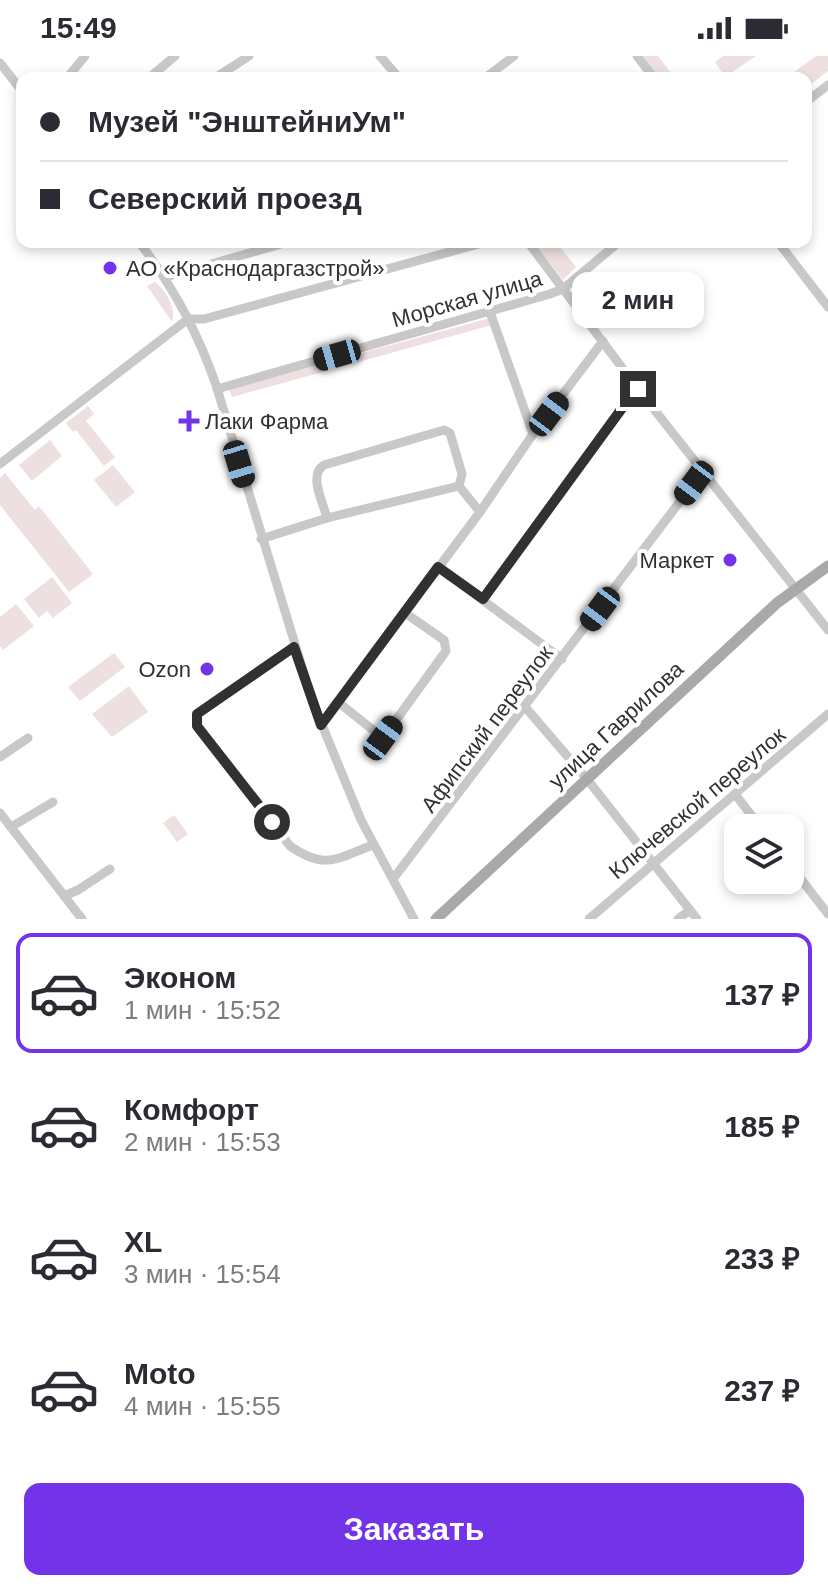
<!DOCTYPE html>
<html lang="ru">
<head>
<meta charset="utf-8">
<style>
  body { margin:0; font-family:Arial,sans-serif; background:#f2f2f3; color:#2b2b33; height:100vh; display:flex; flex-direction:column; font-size:30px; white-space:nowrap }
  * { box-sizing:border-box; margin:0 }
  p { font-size:26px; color:#7c7c81 }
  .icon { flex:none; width:44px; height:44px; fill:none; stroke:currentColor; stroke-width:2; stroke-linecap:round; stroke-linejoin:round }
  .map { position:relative; height:863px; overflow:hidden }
  .drawer { display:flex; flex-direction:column; background:#fff; flex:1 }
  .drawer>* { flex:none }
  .hud { position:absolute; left:16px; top:16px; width:796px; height:176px; border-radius:16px; box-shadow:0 4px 12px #0003; display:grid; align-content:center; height:176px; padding:0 24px; background:#fff }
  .tools { position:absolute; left:724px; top:758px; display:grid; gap:16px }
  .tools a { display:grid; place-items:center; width:80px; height:80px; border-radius:16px; background:#fff; box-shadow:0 4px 12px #0003; font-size:40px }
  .end { position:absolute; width:36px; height:36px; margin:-18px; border:10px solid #313131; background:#fff; box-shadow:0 0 0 4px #fff }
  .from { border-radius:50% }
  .bubble { position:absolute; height:56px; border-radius:16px; background:#fff; box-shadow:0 4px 12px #0003; font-size:26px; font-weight:800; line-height:56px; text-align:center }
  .car { position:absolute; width:24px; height:48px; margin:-24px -12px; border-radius:10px; box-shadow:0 0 6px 2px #0007; background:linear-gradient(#222 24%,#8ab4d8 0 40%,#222 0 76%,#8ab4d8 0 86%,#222 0) }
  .hud b { display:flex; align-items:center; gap:28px; height:76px; font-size:30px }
  .hud b+b { border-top:2px solid #e1e1e2 }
  .hud i { width:20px; height:20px; background:#2b2b33 }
  ul { padding:14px 0 0; list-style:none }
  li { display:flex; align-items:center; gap:24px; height:120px; margin:0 16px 12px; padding:0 8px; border:4px solid transparent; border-radius:16px }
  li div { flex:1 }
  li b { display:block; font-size:30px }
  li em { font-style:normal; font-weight:800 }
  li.selected { border-color:#7333e9 }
  li>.icon { width:72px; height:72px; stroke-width:1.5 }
  .button { display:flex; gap:16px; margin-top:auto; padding:16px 24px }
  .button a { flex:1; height:92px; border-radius:16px; background:#7333e9; color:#fff; font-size:32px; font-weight:800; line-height:92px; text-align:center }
  .status { display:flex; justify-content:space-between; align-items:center; height:56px; padding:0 40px; background:#fff; direction:ltr }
  .status svg { height:22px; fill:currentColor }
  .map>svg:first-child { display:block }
</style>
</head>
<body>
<div class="status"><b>15:49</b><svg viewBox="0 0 49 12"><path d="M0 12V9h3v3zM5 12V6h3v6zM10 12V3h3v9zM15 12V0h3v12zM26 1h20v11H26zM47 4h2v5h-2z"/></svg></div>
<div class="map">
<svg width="828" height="863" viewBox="0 0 828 863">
  <rect width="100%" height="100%" fill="#fff"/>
  <g fill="#eee0e1">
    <polygon points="641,0 658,0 675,22 658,22"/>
    <polygon points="723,0 756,0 725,21 715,6"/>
    <polygon points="816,0 828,0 828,15 806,32 806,22 786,22"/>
    <polygon points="533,186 556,186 576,211 563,224"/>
    <path d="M155 226C167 236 176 251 172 266L147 230Z"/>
    <polygon points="490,262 492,269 232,341 229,333"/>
    <polygon points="88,350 94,358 86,365 115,401 104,410 76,374 73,376 66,367"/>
    <polygon points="50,384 62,400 32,425 19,409"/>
    <polygon points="113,409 135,436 116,451 94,424"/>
    <polygon points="5,417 35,454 39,450 93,518 69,536 0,449 0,422"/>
    <polygon points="52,521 72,547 53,562 47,555 39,562 24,543"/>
    <polygon points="16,548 34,570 3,594 0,590 0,561"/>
    <polygon points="114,597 125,611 80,645 68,631"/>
    <polygon points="129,630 148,656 112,681 92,658"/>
    <polygon points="174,759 188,778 177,786 163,767"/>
  </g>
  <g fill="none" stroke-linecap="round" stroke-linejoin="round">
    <g stroke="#c8c8c8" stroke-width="9">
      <polyline points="380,0 399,22"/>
      <polyline points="637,0 654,22"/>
      <polyline points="0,7 22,35"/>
      <polyline points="67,22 85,0"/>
      <polyline points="149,22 175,0"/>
      <polyline points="215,22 249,0"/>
      <polyline points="485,22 514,0"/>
      <polyline points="806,46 828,29"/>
      <path d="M139 186C173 230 198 277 216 329L313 647 361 764 414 863"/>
      <polyline points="528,186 638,333 828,574"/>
      <polyline points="778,186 828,251"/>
      <polyline points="166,221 288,186"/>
      <polyline points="490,256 533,378"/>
      <polyline points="217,333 550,238 563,233 619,186"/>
      <polyline points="0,408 188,263 204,263 486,186"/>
      <path d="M327 462C323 446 308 419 324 409L444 374 450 377 462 418 459 430"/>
      <polyline points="261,483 327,462 459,430 480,456"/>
      <polyline points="438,511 562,603"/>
      <polyline points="483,543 628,344 638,333"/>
      <path d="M294 591 197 658V670L290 790C326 815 337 802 373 789"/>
      <polyline points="338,646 383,682 446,595 444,584 405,557"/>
      <polyline points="526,652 587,723 697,863"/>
      <polyline points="321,669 480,456 533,378 603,285"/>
      <polyline points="0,701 28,682"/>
      <polyline points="735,738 761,772"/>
      <polyline points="0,757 82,863"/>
      <polyline points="11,771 53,746"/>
      <polyline points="790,809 828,858"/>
      <polyline points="393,823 694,427"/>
      <polyline points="64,840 78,834 110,813"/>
      <polyline points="589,863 828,658"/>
      <polyline points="678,863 690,854"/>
    </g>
    <polyline stroke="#a9a9a9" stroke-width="11" points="436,863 777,547 828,510"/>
  </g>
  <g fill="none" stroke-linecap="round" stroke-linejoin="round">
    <polyline stroke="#313131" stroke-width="10" points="272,766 197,670 197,658 294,591 321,669 438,511 483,543 628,344 638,333"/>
  </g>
  <g fill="#7333e9" stroke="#fff" stroke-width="3">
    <circle cx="110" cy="212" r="8"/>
    <path d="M185 353h8v8h8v8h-8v8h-8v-8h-8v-8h8z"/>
    <circle cx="730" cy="504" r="8"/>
    <circle cx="207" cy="613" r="8"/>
  </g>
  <g text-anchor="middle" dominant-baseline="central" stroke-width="8" stroke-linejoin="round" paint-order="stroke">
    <g font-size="22" fill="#313131" stroke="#fff" text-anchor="start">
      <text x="126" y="212">АО «Краснодаргазстрой»</text>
      <text x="205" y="365">Лаки Фарма</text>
      <text x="714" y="504" text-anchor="end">Маркет</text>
      <text x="191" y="613" text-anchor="end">Ozon</text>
    </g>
    <g font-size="22" fill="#313131" stroke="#fff">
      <text transform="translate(467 243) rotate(-16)">Морская улица</text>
      <text transform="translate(616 669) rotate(-43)">улица Гаврилова</text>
      <text transform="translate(487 673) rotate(-53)">Афипский переулок</text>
      <text transform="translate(697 747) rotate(-40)">Ключевской переулок</text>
    </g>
  </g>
</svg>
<div class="tools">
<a><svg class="icon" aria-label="layers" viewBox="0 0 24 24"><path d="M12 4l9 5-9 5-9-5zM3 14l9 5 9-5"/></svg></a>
</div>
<i class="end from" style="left:272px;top:766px"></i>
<i class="end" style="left:638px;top:333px"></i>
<div class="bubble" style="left:572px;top:216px;width:132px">2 мин</div>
<i class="car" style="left:337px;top:299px;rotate:254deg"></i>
<i class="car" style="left:549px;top:358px;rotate:37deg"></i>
<i class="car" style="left:239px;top:408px;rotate:163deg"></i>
<i class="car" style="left:694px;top:427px;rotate:217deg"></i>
<i class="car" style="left:600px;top:553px;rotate:217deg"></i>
<i class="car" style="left:383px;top:682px;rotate:36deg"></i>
<div class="hud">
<b><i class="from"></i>Музей &quot;ЭнштейниУм&quot;</b>
<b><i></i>Северский проезд</b>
</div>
</div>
<section class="drawer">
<ul>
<li class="selected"><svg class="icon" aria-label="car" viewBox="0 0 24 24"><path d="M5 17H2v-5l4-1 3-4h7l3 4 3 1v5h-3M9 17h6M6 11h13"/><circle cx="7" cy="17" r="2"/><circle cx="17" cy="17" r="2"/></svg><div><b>Эконом</b><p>1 мин · 15:52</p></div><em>137 ₽</em></li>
<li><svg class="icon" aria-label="car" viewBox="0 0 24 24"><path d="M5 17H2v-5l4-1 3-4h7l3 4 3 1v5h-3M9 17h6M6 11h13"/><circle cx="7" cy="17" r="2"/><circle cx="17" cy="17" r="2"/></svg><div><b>Комфорт</b><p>2 мин · 15:53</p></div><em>185 ₽</em></li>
<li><svg class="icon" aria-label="car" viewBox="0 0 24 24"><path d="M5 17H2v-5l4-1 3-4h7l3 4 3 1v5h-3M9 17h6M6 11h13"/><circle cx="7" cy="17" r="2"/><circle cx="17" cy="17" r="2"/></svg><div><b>XL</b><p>3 мин · 15:54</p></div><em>233 ₽</em></li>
<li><svg class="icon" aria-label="car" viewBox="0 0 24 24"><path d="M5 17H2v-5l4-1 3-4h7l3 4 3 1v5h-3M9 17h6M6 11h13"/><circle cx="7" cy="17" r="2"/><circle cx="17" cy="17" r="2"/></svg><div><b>Moto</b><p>4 мин · 15:55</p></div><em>237 ₽</em></li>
</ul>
<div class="button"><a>Заказать</a></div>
</section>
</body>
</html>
